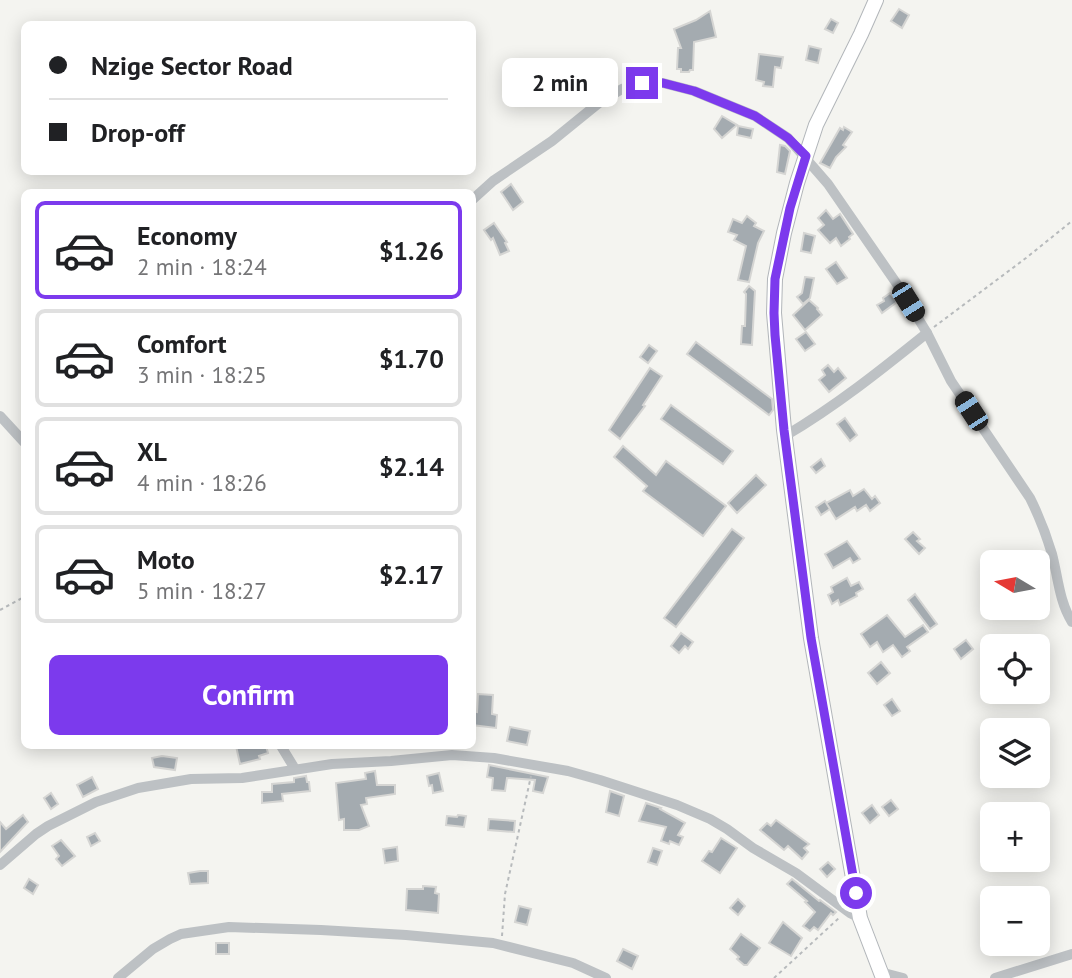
<!DOCTYPE html>
<html lang="en">
<head>
<meta charset="utf-8">
<style>
  body { margin:0; font-family:"PT Sans",sans-serif; background:#f6f6f6; color:#202124; height:100vh; display:flex; flex-direction:column; font-size:26px; white-space:nowrap }
  * { box-sizing:border-box; margin:0 }
  p { font-size:23px; color:#757577 }
  .icon { flex:none; width:38px; height:38px; fill:none; stroke:currentColor; stroke-width:2; stroke-linecap:round; stroke-linejoin:round }
  .map { position:relative; flex:1; overflow:hidden }
  .drawer { position:absolute; left:21px; top:189px; width:455px; height:560px; display:flex; flex-direction:column; background:#fff; border-radius:10px; box-shadow:0 4px 18px #0003 }
  .drawer>* { flex:none }
  .hud { position:absolute; left:21px; top:21px; width:455px; height:154px; border-radius:10px; box-shadow:0 4px 18px #0003; display:grid; align-content:center; height:154px; padding:0 28px; background:#fff }
  .needle { width:46px; rotate:280deg }
  .buttons { position:absolute; left:980px; top:550px; display:grid; gap:14px }
  .buttons a { display:grid; place-items:center; width:70px; height:70px; border-radius:10px; background:#fff; box-shadow:0 4px 18px #0003; font-size:35px }
  .end { position:absolute; width:32px; height:32px; margin:-16px; border:9px solid #7c3aed; background:#fff; box-shadow:0 0 0 4px #fff }
  .from { border-radius:50% }
  .bubble { position:absolute; height:49px; border-radius:10px; background:#fff; box-shadow:0 4px 18px #0003; font-size:23px; font-weight:800; line-height:49px; text-align:center }
  .car { position:absolute; width:21px; height:42px; margin:-21px -10px; border-radius:9px; box-shadow:0 0 5px 2px #0007; background:linear-gradient(#222 24%,#8ab4d8 0 40%,#222 0 76%,#8ab4d8 0 86%,#222 0) }
  .hud b { display:flex; align-items:center; gap:24px; height:66px; font-size:26px }
  .hud b+b { border-top:2px solid #e0e0e0 }
  .hud i { width:18px; height:18px; background:#202124 }
  ul { padding:12px 0 0; list-style:none }
  li { display:flex; align-items:center; gap:21px; height:98px; margin:0 14px 10px; padding:0 14px; border:4px solid #e0e0e0; border-radius:10px }
  li div { flex:1 }
  li b { display:block; font-size:26px }
  li em { font-style:normal; font-weight:800 }
  li.current { border-color:#7c3aed }
  li>.icon { width:63px; height:63px; stroke-width:1.5 }
  .button { display:flex; gap:14px; margin-top:auto; padding:14px 28px }
  .button a { flex:1; height:80px; border-radius:10px; background:#7c3aed; color:#fff; font-size:28px; font-weight:800; line-height:80px; text-align:center }
  .map>svg:first-child { display:block }
</style>
</head>
<body>
<div class="map">
<svg width="1072" height="978" viewBox="0 0 1072 978">
  <rect width="100%" height="100%" fill="#f4f4f0"/>
  <g fill="#a4abb0" stroke="#d5d5d3" stroke-width="2">
    <polygon points="899,9 909,15 902,28 891,21"/>
    <polygon points="710,11 716,37 694,42 693,70 690,70 689,72 681,72 681,69 677,69 678,48 681,48 674,29 696,20"/>
    <polygon points="831,19 838,23 833,33 825,29"/>
    <polygon points="809,46 821,49 818,63 806,60"/>
    <polygon points="759,54 783,57 781,68 775,67 773,87 763,86 764,82 756,80"/>
    <polygon points="722,116 737,125 722,138 714,129"/>
    <polygon points="738,126 753,129 751,138 737,135"/>
    <polygon points="844,127 852,132 843,145 846,147 836,157 830,168 820,163 840,128 843,130"/>
    <polygon points="780,145 785,146 790,151 785,174 777,172"/>
    <polygon points="511,184 523,202 513,210 501,192"/>
    <polygon points="826,210 833,219 840,214 853,234 849,237 850,239 841,246 836,238 830,243 818,230 824,225 818,218"/>
    <polygon points="747,216 756,223 754,226 764,231 758,243 749,282 738,280 746,246 734,240 737,235 728,232 733,219 742,223"/>
    <polygon points="494,223 507,242 505,243 509,251 500,255 493,238 491,240 484,230"/>
    <polygon points="804,233 815,236 811,253 801,251"/>
    <polygon points="836,262 847,278 837,284 826,269"/>
    <polygon points="805,277 814,278 810,298 803,304 797,297 802,293"/>
    <polygon points="749,286 755,291 752,345 741,344 742,326 745,326 746,294 744,292"/>
    <polygon points="890,293 897,302 882,313 877,305 884,301 883,298"/>
    <polygon points="809,300 818,308 817,309 822,315 805,330 793,315"/>
    <polygon points="806,332 815,344 805,351 796,339"/>
    <polygon points="696,342 772,399 773,410 769,415 687,354"/>
    <polygon points="649,345 657,351 648,363 640,357"/>
    <polygon points="828,365 834,372 838,368 846,378 829,392 819,380 825,375 822,370"/>
    <polygon points="650,368 662,376 643,405 645,406 620,439 609,430"/>
    <polygon points="671,405 733,451 723,464 661,419"/>
    <polygon points="845,418 857,435 850,441 837,424"/>
    <polygon points="623,446 656,475 666,461 726,506 703,536 643,491 647,486 614,457"/>
    <polygon points="821,459 825,466 816,473 811,467"/>
    <polygon points="756,475 766,485 737,513 728,503"/>
    <polygon points="864,489 872,499 875,496 880,503 870,511 866,505 857,511 855,507 836,519 826,503 850,490 853,496"/>
    <polygon points="825,501 830,509 821,515 816,507"/>
    <polygon points="732,529 744,538 676,627 664,618"/>
    <polygon points="913,532 920,539 917,541 925,548 919,554 905,539"/>
    <polygon points="847,541 860,559 853,563 850,558 833,568 825,554"/>
    <polygon points="847,578 851,586 859,582 863,589 856,593 857,596 840,605 838,600 832,604 828,595 833,592 831,587"/>
    <polygon points="915,594 937,624 930,629 908,600"/>
    <polygon points="887,615 905,637 923,625 928,632 907,647 910,651 902,657 893,645 883,652 877,642 870,647 861,634"/>
    <polygon points="681,633 693,642 688,649 685,646 679,653 671,646"/>
    <polygon points="966,640 973,649 961,659 954,649"/>
    <polygon points="881,662 890,673 877,684 868,673"/>
    <polygon points="478,694 493,695 492,714 497,715 496,728 472,725 472,711 477,712"/>
    <polygon points="892,699 900,711 892,716 884,705"/>
    <polygon points="510,727 530,731 527,745 507,741"/>
    <polygon points="236,746 266,746 268,753 259,756 260,759 240,764"/>
    <polygon points="162,756 177,758 175,770 154,767 152,758"/>
    <polygon points="489,765 548,777 543,793 533,791 535,780 507,778 505,791 492,790 493,778 487,777"/>
    <polygon points="375,771 377,785 395,785 395,794 366,798 367,804 361,805 369,826 359,830 344,830 344,819 339,820 336,783 366,779 365,773"/>
    <polygon points="439,773 443,791 433,793 432,785 429,786 427,776"/>
    <polygon points="306,776 307,782 309,782 310,791 282,794 283,801 262,803 262,792 272,792 272,784 294,782 294,778"/>
    <polygon points="92,777 98,789 83,797 77,785"/>
    <polygon points="610,791 624,796 619,816 606,812"/>
    <polygon points="51,793 58,804 51,809 44,798"/>
    <polygon points="891,800 898,809 889,816 882,807"/>
    <polygon points="646,803 661,808 660,809 685,823 678,835 683,837 679,845 670,841 669,844 661,841 666,827 639,821"/>
    <polygon points="872,805 879,815 870,823 862,813"/>
    <polygon points="23,815 28,822 0,852 0,822 6,829"/>
    <polygon points="458,815 466,816 464,827 446,825 447,816 457,817"/>
    <polygon points="489,819 515,821 514,832 488,830"/>
    <polygon points="776,820 809,844 804,848 808,852 802,859 788,846 784,850 760,830 767,823 771,826"/>
    <polygon points="95,833 100,841 91,846 87,837"/>
    <polygon points="721,838 737,848 720,873 702,861 709,851 712,852"/>
    <polygon points="61,840 75,856 62,866 56,859 59,856 52,846"/>
    <polygon points="397,847 398,861 385,863 383,849"/>
    <polygon points="653,848 662,851 657,865 648,862"/>
    <polygon points="828,862 835,869 827,877 820,869"/>
    <polygon points="200,871 208,871 208,883 190,884 188,873"/>
    <polygon points="29,879 38,885 33,894 24,888"/>
    <polygon points="792,879 819,901 820,900 836,912 833,915 831,913 818,930 814,927 810,931 803,926 815,912 805,902 807,901 787,884"/>
    <polygon points="423,886 436,887 435,893 439,894 438,913 406,910 407,889 423,889"/>
    <polygon points="738,899 745,906 738,915 730,908"/>
    <polygon points="519,906 531,909 527,925 515,922"/>
    <polygon points="783,922 802,938 791,956 769,943"/>
    <polygon points="741,934 760,948 747,965 744,965 737,959 739,957 730,949"/>
    <rect x="216" y="943" width="13" height="11"/>
    <polygon points="623,949 638,956 632,969 617,961"/>
  </g>
  <g fill="none" stroke-linecap="round" stroke-linejoin="round">
    <defs>
      <polyline id="secondary" points="876,0 861,34 816,125 797,183 784,233 775,279 774,313 784,430 811,638 860,918 883,978"/>
    </defs>
    <use href="#secondary" stroke="#b2b6ba" stroke-width="16"/>
    <g stroke="#b7babc" stroke-width="2" stroke-dasharray="3.5 3.5" stroke-linecap="butt">
      <polyline points="934,327 1026,258 1072,221"/>
      <polyline points="0,610 24,597"/>
      <polyline points="502,936 505,894 531,776"/>
      <polyline points="774,978 840,917"/>
    </g>
    <g stroke="#bdc1c4" stroke-width="10">
      <path d="M472 200 493 181 552 141 600 102 622 89 633 85 641 83H663L694 91 755 116 788 138 828 184 899 287 927 333 951 381 1030 498C1039 516 1046 534 1052 554 1058 577 1059 601 1072 622"/>
      <polyline points="0,416 24,442"/>
      <path d="M785 436C836 406 881 370 927 333"/>
      <polyline points="281,746 295,769"/>
      <polyline points="0,865 36,834 48,826 96,802 138,788 191,779 242,778 332,764 391,761 452,755 494,758 568,771 600,780 677,805 710,819 727,829 753,848 796,873 850,913 860,918"/>
      <polyline points="880,972 903,978"/>
      <polyline points="118,978 153,949 170,939 181,934 229,927 321,930 406,935 493,943 573,963 606,978"/>
      <polyline points="995,978 1072,954"/>
    </g>
    <use href="#secondary" stroke="#fff" stroke-width="14"/>
  </g>
  <g fill="none" stroke-linecap="round" stroke-linejoin="round">
    <polyline stroke="#7c3aed" stroke-width="9" points="642,83 663,83 694,91 755,116 788,138 806,156 790,208 775,279 774,313 775,335 784,430 811,638 856,893"/>
  </g>
</svg>
<div class="buttons">
<a><svg class="needle" viewBox="-14 -14 28 28"><path d="M0-13l5 13h-10z" fill="#e53935"/><path d="M0 13l5-13h-10z" fill="#757577"/></svg></a>
<a><svg class="icon" aria-label="locate" viewBox="0 0 24 24"><circle cx="12" cy="12" r="6"/><path d="M12 2v4M12 18v4M2 12h4M18 12h4"/></svg></a>
<a><svg class="icon" aria-label="layers" viewBox="0 0 24 24"><path d="M12 4l9 5-9 5-9-5zM3 14l9 5 9-5"/></svg></a>
<a>+</a>
<a>−</a>
</div>
<i class="end from" style="left:856px;top:893px"></i>
<i class="end" style="left:642px;top:83px"></i>
<div class="bubble" style="left:502px;top:58px;width:116px">2 min</div>
<i class="car" style="left:908px;top:302px;rotate:148deg"></i>
<i class="car" style="left:971px;top:411px;rotate:327deg"></i>
<div class="hud">
<b><i class="from"></i>Nzige Sector Road</b>
<b><i></i>Drop-off</b>
</div>
<section class="drawer">
<ul>
<li class="current"><svg class="icon" aria-label="car" viewBox="0 0 24 24"><path d="M5 17H2v-5l4-1 3-4h7l3 4 3 1v5h-3M9 17h6M6 11h13"/><circle cx="7" cy="17" r="2"/><circle cx="17" cy="17" r="2"/></svg><div><b>Economy</b><p>2 min · 18:24</p></div><em>$1.26</em></li>
<li><svg class="icon" aria-label="car" viewBox="0 0 24 24"><path d="M5 17H2v-5l4-1 3-4h7l3 4 3 1v5h-3M9 17h6M6 11h13"/><circle cx="7" cy="17" r="2"/><circle cx="17" cy="17" r="2"/></svg><div><b>Comfort</b><p>3 min · 18:25</p></div><em>$1.70</em></li>
<li><svg class="icon" aria-label="car" viewBox="0 0 24 24"><path d="M5 17H2v-5l4-1 3-4h7l3 4 3 1v5h-3M9 17h6M6 11h13"/><circle cx="7" cy="17" r="2"/><circle cx="17" cy="17" r="2"/></svg><div><b>XL</b><p>4 min · 18:26</p></div><em>$2.14</em></li>
<li><svg class="icon" aria-label="car" viewBox="0 0 24 24"><path d="M5 17H2v-5l4-1 3-4h7l3 4 3 1v5h-3M9 17h6M6 11h13"/><circle cx="7" cy="17" r="2"/><circle cx="17" cy="17" r="2"/></svg><div><b>Moto</b><p>5 min · 18:27</p></div><em>$2.17</em></li>
</ul>
<div class="button"><a>Confirm</a></div>
</section>
</div>
</body>
</html>
